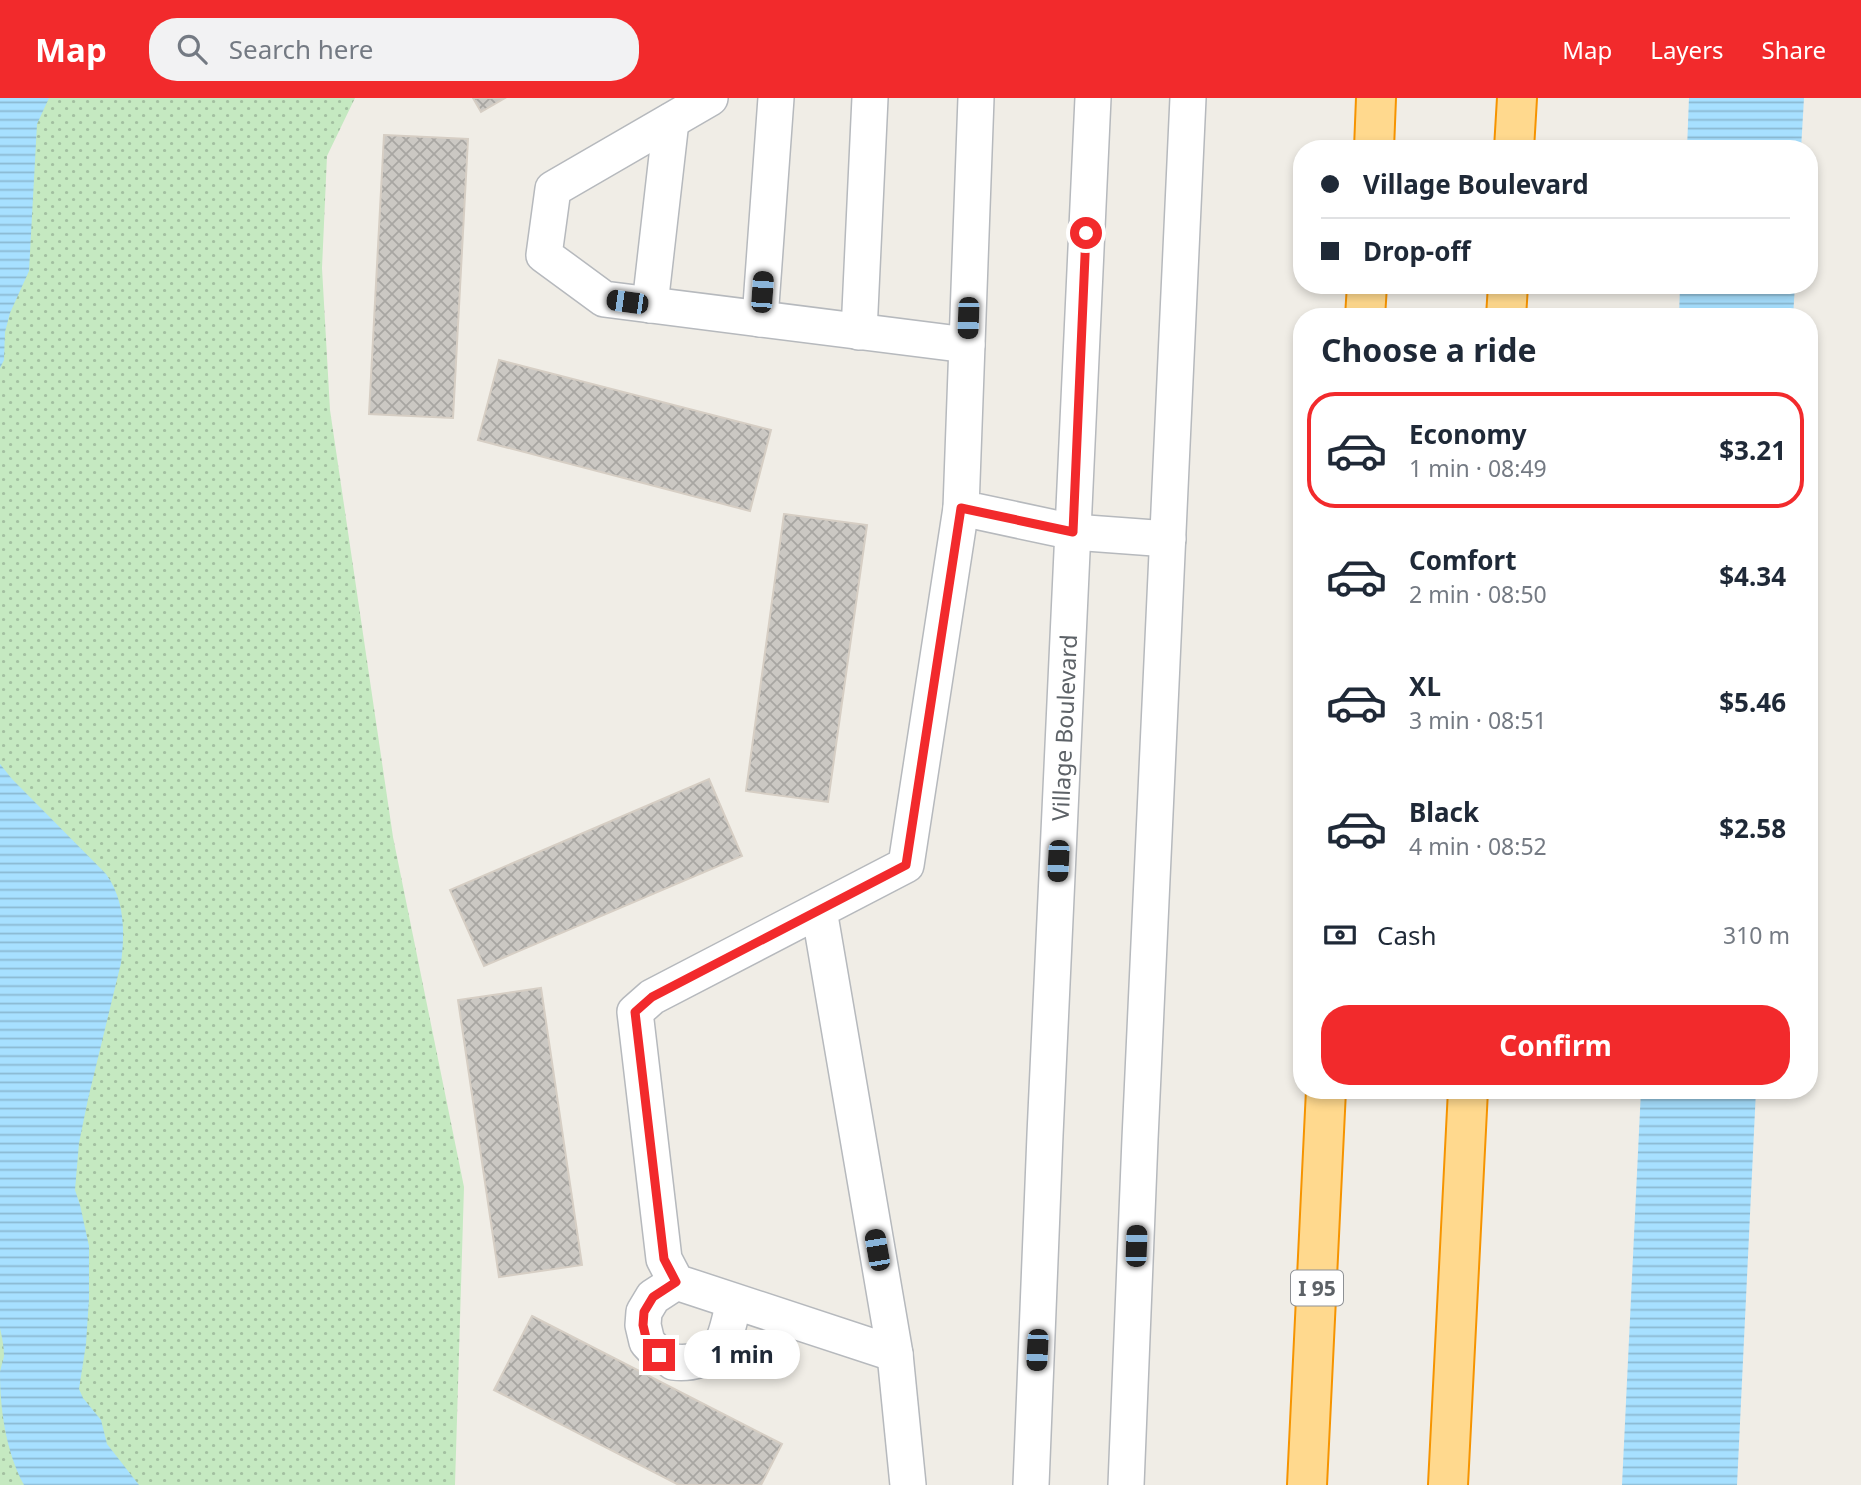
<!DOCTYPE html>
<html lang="en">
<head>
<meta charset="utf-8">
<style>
  body { margin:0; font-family:"Noto Sans",sans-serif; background:#f2f2f3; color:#1f2937; height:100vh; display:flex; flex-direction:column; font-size:26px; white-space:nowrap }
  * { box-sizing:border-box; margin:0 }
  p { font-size:23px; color:#747a83 }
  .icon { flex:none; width:38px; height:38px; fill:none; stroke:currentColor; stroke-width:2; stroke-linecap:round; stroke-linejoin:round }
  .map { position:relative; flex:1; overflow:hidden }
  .panel { position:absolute; left:1293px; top:210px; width:525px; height:791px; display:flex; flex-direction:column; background:#fff; border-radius:28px; box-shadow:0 4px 10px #0003 }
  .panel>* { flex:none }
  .top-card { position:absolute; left:1293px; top:42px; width:525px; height:154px; border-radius:28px; box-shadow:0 4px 10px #0003; display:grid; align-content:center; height:154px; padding:0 28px; background:#fff }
  .end { position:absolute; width:32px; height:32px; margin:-16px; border:9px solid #f22a2c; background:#fff; box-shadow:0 0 0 4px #fff }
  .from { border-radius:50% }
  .bubble { position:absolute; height:49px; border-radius:24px; background:#fff; box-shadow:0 4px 10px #0003; font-size:23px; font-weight:700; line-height:49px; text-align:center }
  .car { position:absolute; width:21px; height:42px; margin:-21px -10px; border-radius:9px; box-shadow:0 0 5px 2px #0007; background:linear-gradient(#222 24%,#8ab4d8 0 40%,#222 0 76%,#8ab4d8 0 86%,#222 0) }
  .top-card b { display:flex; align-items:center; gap:24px; height:66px; font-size:26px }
  .top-card b+b { border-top:2px solid #e0e1e3 }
  .top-card i { width:18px; height:18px; background:#1f2937 }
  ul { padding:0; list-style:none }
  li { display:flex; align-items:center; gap:21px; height:116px; margin:0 14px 10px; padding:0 14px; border:4px solid transparent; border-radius:28px }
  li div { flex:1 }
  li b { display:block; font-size:26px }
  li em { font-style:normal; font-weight:700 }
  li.selected { border-color:#f22a2c }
  li>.icon { width:63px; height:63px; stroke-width:1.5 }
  h2 { padding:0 28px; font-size:32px; line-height:84px }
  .pay { display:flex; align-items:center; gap:18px; height:77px; padding:0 28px; font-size:26px }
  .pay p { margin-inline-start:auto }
  .action { display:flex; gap:14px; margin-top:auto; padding:14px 28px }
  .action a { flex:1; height:80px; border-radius:28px; background:#f22a2c; color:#fff; font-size:28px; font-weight:700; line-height:80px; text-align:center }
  header { display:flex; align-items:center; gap:42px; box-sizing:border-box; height:98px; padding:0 35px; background:#f22a2c; color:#fff }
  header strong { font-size:33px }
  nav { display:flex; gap:38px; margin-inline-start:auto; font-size:24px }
  .search { width:490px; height:63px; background:#f2f2f3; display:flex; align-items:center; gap:18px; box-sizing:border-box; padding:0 24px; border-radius:28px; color:#747a83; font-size:26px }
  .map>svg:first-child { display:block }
</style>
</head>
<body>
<header>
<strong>Map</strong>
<div class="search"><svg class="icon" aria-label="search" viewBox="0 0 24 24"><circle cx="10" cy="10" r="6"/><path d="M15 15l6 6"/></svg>Search here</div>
<nav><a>Map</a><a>Layers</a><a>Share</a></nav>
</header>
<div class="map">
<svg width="1861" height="1387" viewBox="0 0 1861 1387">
  <defs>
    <pattern id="grass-dots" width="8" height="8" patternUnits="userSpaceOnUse" patternTransform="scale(1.75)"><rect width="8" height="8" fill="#c5e9c1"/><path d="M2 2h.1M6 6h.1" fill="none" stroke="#a3c0a1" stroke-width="1.8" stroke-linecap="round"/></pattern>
    <pattern id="water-rules" width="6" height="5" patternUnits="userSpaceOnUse" patternTransform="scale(1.75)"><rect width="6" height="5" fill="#a7e0ff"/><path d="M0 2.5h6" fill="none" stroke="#8bb9d2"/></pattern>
    <pattern id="building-cross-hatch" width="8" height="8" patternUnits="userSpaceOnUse" patternTransform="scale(1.75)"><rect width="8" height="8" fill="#cbc8c3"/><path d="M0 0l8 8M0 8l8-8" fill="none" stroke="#a8a6a2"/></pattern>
  </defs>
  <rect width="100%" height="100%" fill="#f0ede6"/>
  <polygon fill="url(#grass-dots)" points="0,0 355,0 327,58 322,170 330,312 393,739 464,1089 455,1387 0,1387"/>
  <g fill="url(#water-rules)">
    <polygon points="0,0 49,0 37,26 29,173 10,215 5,234 4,262 0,270"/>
    <polygon points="1689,0 1804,0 1801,51 1687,51"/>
    <polygon points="1680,187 1795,187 1793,219 1679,219"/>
    <path d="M0 666 12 681 106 776C125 802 125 835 121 865L88 1001 79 1045 75 1092 80 1107 89 1148V1201L86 1246 79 1291 83 1300 101 1322 107 1346 139 1387H24C6 1354 0 1312 0 1274 1 1269 3 1263 4 1258 4 1249 2 1239 0 1230Z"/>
    <polygon points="1641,992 1756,992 1737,1387 1622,1387"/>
  </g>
  <g fill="url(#building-cross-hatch)" stroke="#d6cec4" stroke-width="2">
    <polygon points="473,0 505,0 481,14"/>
    <polygon points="384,37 468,41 453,320 369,316"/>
    <polygon points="499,262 771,332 750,413 478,342"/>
    <polygon points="784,416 867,427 828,704 746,693"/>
    <polygon points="709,681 742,758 484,868 450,792"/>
    <polygon points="541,890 582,1167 499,1179 458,902"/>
    <polygon points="532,1218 782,1346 761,1387 679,1387 494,1292"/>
  </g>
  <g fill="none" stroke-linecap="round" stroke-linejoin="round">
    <defs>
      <g id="minor">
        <polyline points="710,0 553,91 544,157 604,201 967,247"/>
        <polyline points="976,0 961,410 1073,434 1168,441"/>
        <polyline points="650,207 671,23"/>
        <polyline points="760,221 776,0"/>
        <polyline points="859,234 870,0"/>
        <polyline points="819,812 895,1256 676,1184 664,1161 635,914 652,899 906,767 961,410"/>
        <polyline points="895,1256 908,1387"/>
        <polyline points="659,1257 647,1244 643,1227 644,1214 653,1199 676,1184"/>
        <path d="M673 1264C690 1266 709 1262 720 1247 727 1239 731 1215 734 1204"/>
        <path id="s1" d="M1031 1387 1045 1037 1093 0"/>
        <polyline points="1126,1387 1140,1041 1188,0"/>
      </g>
      <g id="highway">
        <polyline points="1374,51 1376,0"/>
        <polyline points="1514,51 1517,0"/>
        <polyline points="1365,219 1367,187"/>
        <polyline points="1506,219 1508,187"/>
        <polyline points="1307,1387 1326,992"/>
        <polyline points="1448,1387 1468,992"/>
      </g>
    </defs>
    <use href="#minor" stroke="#b6b9bd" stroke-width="38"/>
    <use href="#highway" stroke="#f69400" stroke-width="42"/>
    <use href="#minor" stroke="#fff" stroke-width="35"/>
    <use href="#highway" stroke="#ffd98e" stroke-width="38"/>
  </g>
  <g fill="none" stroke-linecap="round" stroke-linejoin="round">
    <polyline stroke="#f22a2c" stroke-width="9" points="659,1257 647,1244 643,1227 644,1214 653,1199 676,1184 664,1161 635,914 652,899 906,767 961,410 1073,434 1086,135"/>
  </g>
  <g text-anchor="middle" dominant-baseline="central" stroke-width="5" stroke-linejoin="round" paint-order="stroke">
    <rect fill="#fff" stroke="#8e9195" stroke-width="2" x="1291" y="1172.5" width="52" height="35" rx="5"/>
    <g font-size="21" font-weight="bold" fill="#5d6267">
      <text x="1317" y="1190">I 95</text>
    </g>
    <g font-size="23" fill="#5d6267" stroke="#fff">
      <text stroke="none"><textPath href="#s1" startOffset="758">Village Boulevard</textPath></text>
    </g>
  </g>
</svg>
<i class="end from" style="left:1086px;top:135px"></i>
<i class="end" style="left:659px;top:1257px"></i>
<div class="bubble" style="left:684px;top:1232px;width:116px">1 min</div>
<i class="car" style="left:762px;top:194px;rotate:4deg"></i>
<i class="car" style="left:627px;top:204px;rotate:278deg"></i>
<i class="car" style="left:968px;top:220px;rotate:182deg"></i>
<i class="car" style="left:1058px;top:763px;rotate:183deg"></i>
<i class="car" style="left:1136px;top:1148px;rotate:2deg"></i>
<i class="car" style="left:877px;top:1152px;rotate:350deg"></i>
<i class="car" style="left:1037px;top:1252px;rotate:183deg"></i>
<div class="top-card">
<b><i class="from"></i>Village Boulevard</b>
<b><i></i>Drop-off</b>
</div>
<section class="panel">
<h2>Choose a ride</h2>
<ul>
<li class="selected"><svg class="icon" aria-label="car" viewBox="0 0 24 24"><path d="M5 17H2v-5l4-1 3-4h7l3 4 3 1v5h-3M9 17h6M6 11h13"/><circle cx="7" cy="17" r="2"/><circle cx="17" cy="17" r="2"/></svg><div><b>Economy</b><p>1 min · 08:49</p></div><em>$3.21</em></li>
<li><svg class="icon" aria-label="car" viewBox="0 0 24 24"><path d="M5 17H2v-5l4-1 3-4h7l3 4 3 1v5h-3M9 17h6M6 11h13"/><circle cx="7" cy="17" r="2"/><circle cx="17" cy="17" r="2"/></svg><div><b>Comfort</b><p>2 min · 08:50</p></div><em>$4.34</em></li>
<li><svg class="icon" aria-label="car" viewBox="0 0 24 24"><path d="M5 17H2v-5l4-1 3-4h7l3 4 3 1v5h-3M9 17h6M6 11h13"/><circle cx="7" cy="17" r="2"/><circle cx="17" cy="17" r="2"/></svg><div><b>XL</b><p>3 min · 08:51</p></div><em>$5.46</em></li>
<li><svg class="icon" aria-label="car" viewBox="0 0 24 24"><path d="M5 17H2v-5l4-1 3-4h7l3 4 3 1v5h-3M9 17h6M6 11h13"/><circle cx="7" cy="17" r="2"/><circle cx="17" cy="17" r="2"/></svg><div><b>Black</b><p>4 min · 08:52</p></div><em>$2.58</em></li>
</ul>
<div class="pay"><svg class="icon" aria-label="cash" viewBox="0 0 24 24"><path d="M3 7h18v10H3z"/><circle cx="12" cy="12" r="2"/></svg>Cash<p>310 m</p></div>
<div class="action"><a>Confirm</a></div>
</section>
</div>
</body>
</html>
